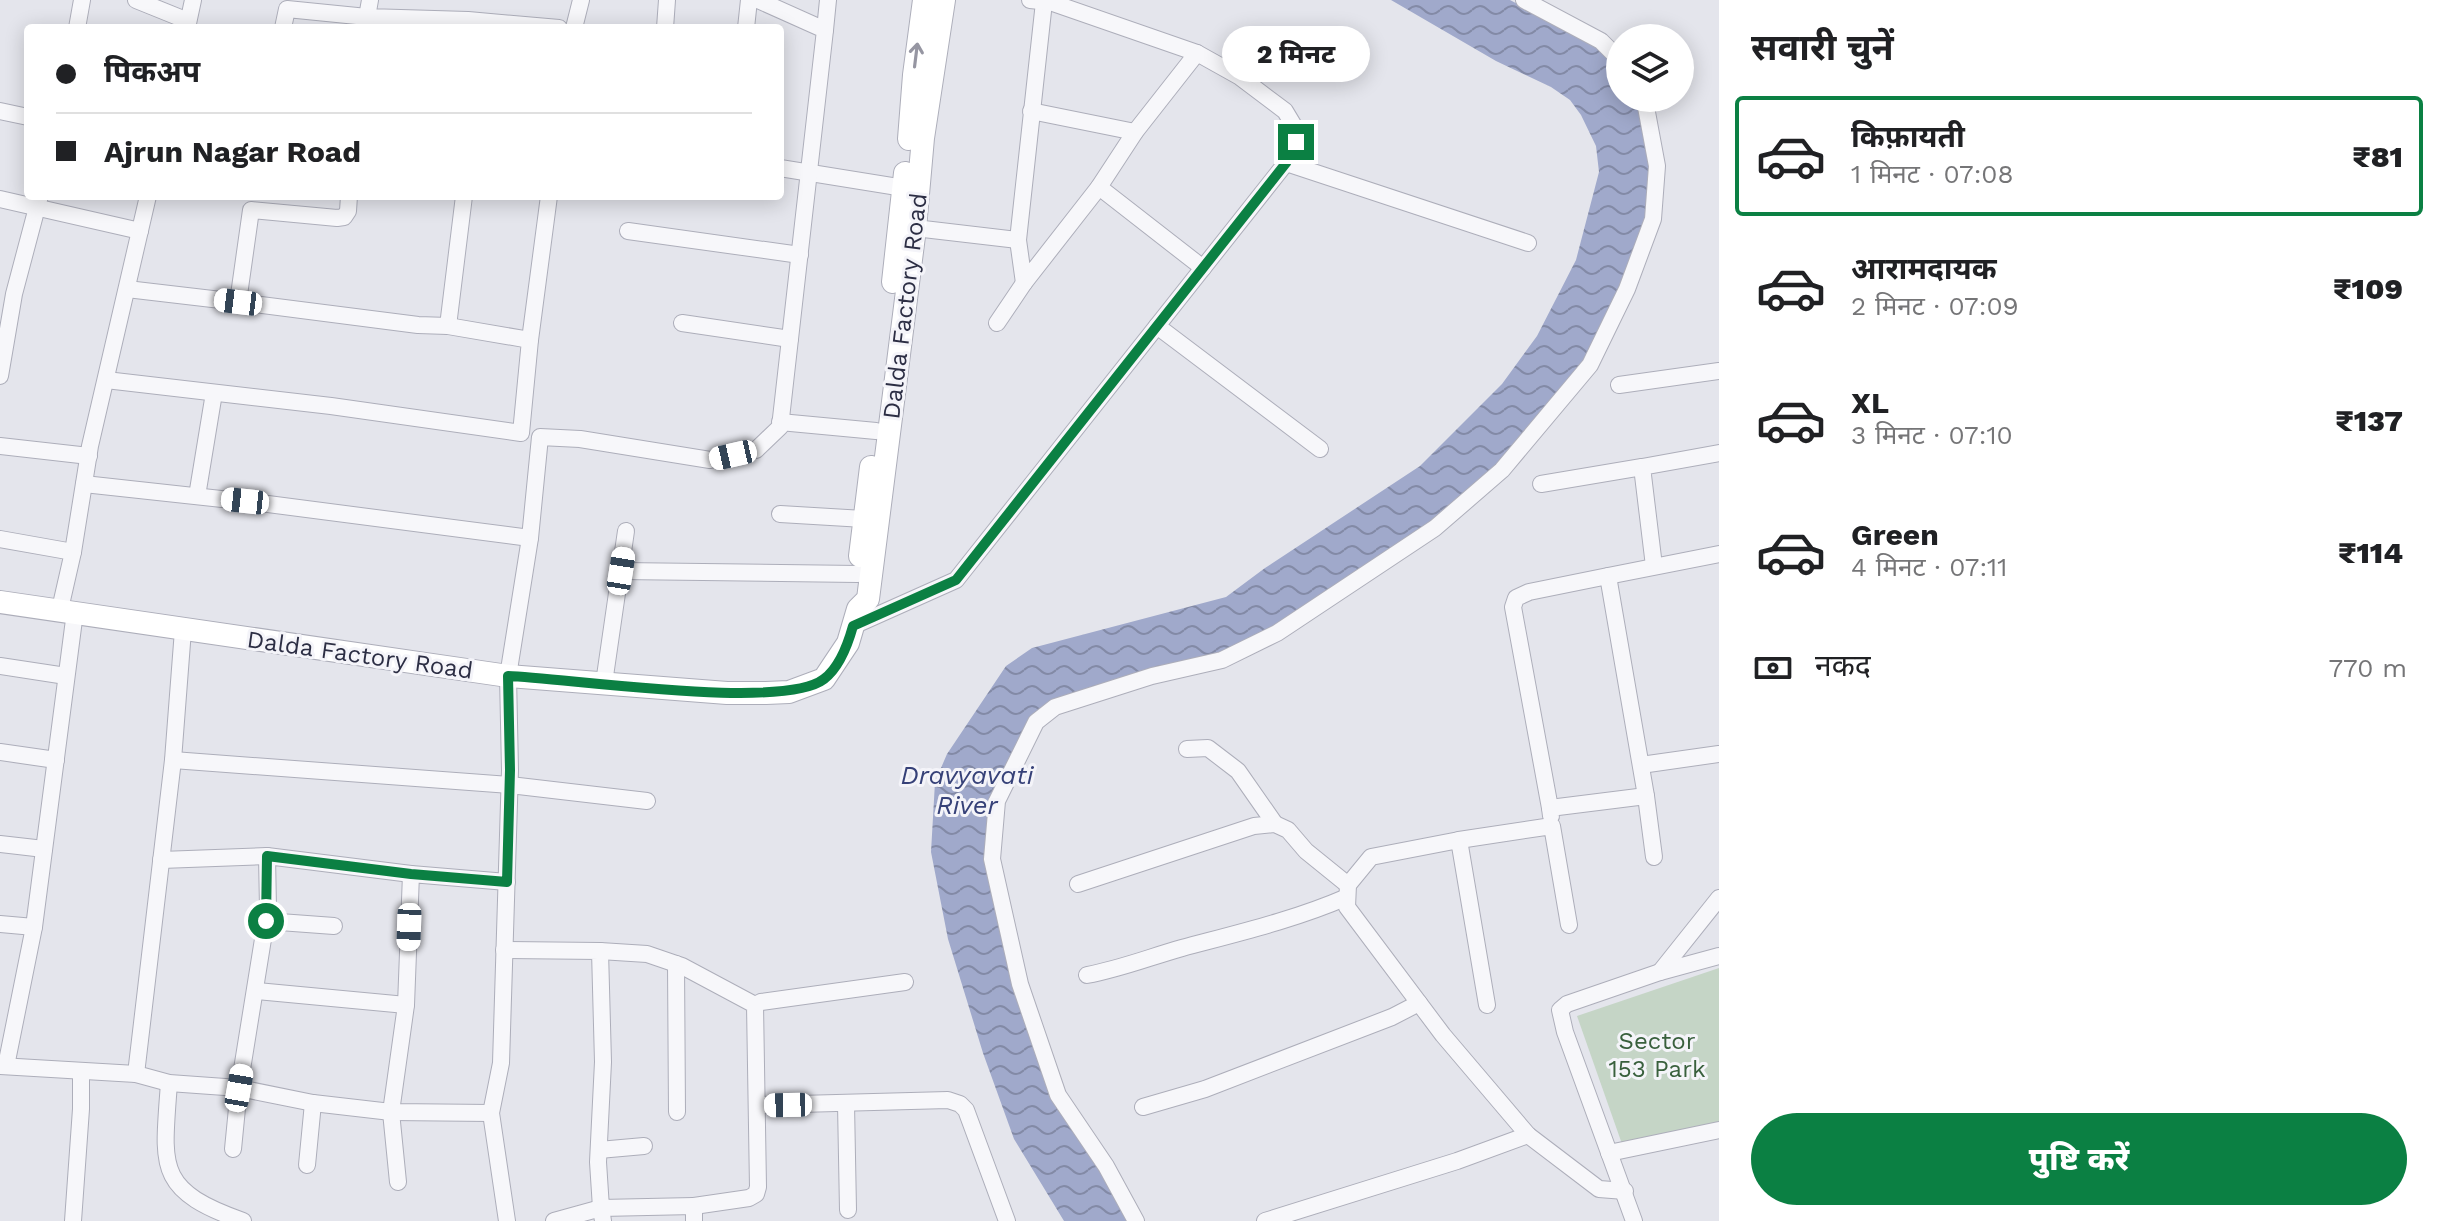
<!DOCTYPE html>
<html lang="hi">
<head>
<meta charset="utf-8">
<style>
  body { margin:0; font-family:"Work Sans","Noto Sans Devanagari",sans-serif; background:#f2f2f2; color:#202124; height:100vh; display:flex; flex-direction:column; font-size:30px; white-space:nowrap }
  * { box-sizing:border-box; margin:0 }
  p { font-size:26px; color:#757577 }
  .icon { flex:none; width:44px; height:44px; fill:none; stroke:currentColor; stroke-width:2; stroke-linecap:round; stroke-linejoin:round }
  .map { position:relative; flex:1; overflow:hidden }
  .sheet { display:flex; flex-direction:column; background:#fff; width:720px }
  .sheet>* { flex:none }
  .hud { position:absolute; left:24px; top:24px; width:760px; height:176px; border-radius:8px; box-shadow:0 4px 20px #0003; display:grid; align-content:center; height:176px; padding:0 32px; background:#fff }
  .controls { position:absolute; left:1606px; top:24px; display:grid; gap:16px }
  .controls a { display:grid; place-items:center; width:88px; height:88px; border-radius:50%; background:#fff; box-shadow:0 4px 20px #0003; font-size:40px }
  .end { position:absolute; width:36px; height:36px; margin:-18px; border:10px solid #0b8043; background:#fff; box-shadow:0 0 0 4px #fff }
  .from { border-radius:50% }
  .bubble { position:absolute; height:56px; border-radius:28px; background:#fff; box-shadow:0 4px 20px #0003; font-size:26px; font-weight:800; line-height:56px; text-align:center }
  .car { position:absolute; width:24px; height:48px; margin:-24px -12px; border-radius:10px; box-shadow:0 0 6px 2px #0007; background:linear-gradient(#fff 24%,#345 0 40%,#fff 0 76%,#345 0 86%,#fff 0) }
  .hud b { display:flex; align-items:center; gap:28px; height:76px; font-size:30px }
  .hud b+b { border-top:2px solid #e0e0e0 }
  .hud i { width:20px; height:20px; background:#202124 }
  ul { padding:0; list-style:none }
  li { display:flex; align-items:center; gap:24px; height:120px; margin:0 16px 12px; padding:0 16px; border:4px solid transparent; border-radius:8px }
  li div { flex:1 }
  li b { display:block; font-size:30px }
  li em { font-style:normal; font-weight:800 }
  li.on { border-color:#0b8043 }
  li>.icon { width:72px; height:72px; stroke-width:1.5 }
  h2 { padding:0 32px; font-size:36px; line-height:96px }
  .pay { display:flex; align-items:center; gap:20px; height:88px; padding:0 32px; font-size:30px }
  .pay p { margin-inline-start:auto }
  .primary-button { display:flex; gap:16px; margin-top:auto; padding:16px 32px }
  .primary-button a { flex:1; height:92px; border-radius:48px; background:#0b8043; color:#fff; font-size:32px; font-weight:800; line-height:92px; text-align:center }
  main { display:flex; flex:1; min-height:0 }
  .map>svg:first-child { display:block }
</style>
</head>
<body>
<main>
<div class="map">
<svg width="1719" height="1221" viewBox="0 0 1719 1221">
  <defs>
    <pattern id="water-waves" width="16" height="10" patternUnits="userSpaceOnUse" patternTransform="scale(2)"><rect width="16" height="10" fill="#a0a9cb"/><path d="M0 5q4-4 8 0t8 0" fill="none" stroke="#838aa6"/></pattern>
  </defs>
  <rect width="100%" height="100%" fill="#e4e5ec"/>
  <polygon fill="#c5d5c6" points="1719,968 1719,1122 1622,1144 1577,1016"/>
  <polygon fill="url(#water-waves)" points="1391,0 1510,0 1601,48 1620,69 1620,98 1639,98 1654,156 1646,233 1587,363 1453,517 1254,650 1057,705 999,787 992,863 1066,1116 1130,1221 1064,1221 1014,1139 983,1053 948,939 931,852 935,782 947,754 1006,666 1032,648 1226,597 1265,568 1420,466 1502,384 1537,336 1576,260 1599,172 1596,146 1581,115 1570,100 1551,87 1496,61"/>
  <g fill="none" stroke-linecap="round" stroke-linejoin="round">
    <defs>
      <g id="street">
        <polyline points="136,0 188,21"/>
        <polyline points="370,0 367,17 468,20 559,28"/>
        <polyline points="1524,0 1601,41 1620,60"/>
        <polyline points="1044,2 1018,240 1024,283 1099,187 1135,132 1197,53"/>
        <polyline points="77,28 82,0"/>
        <polyline points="187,28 193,0"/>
        <polyline points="283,28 287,9 367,17"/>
        <polyline points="574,28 581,0"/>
        <polyline points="665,28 667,0"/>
        <polyline points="746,28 749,0"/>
        <polyline points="825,30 828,0"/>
        <polyline points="0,111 28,117"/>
        <polyline points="1031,111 1135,132"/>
        <polyline points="1286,163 1528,243"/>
        <polyline points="780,168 904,188"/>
        <polyline points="1099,187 1203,268"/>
        <polyline points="0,199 140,231"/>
        <polyline points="915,228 1018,240"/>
        <polyline points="628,231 800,255"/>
        <polyline points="127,289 238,302 251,210 337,218 344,217 348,211 349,196"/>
        <polyline points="238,302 418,325 448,326 464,196"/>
        <polyline points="682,323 790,339"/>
        <polyline points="997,323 1024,283"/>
        <polyline points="1157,326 1320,449"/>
        <polyline points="530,340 549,196"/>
        <polyline points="0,376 14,294 40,196"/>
        <polyline points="106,380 331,406 521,433 530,340 448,326"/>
        <polyline points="1619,385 1719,371"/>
        <polyline points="780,422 876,431"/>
        <polyline points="0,446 89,456"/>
        <polyline points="84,484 268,504 530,538"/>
        <polyline points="1541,484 1642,467"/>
        <polyline points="197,496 214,393"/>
        <polyline points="780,514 864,519"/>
        <polyline points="0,539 73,552"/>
        <polyline points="1654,566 1642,467 1719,453"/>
        <polyline points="621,571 858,574"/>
        <polyline points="1608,576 1719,554"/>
        <polyline points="60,609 73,552 90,446 148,196"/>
        <polyline points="853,626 956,580 1286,163 1296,142 1297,131 1285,111 1240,77 1197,53 1050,2 1030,0"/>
        <polyline points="0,666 66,676"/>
        <polyline points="604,683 626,531"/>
        <polyline points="1187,749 1208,748 1238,771 1275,824"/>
        <polyline points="0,752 56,760"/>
        <polyline points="173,760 510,785 647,801"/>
        <polyline points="1641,765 1719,754"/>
        <polyline points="1550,808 1513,607 1516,598 1529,592 1608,576 1646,796"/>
        <polyline points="1551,816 1550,808 1646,796 1654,857"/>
        <polyline points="1459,840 1552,826 1569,925"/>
        <polyline points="0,844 44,849"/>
        <polyline points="161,860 267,856"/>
        <polyline points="1078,884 1254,826 1275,824 1288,830 1306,851 1348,885"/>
        <polyline points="266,921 334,926"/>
        <polyline points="0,924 34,927"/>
        <polyline points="504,950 600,951 603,1062 598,1162 601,1208 694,1206 694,1221"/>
        <polyline points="600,951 647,954 682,966 755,1005 758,1187 756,1194 749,1198 694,1206"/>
        <polyline points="676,964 677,1112"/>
        <polyline points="1660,972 1719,898"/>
        <path d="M1087 975C1120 969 1150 957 1182 948 1238 933 1294 920 1347 897"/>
        <polyline points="257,991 406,1005"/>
        <polyline points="755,1005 761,1002 905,982"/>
        <polyline points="1487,1005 1459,840 1371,857 1348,885 1347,907 1443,1035 1528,1135 1599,1189 1625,1191"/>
        <polyline points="0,1066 136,1074 169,1083 239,1088 313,1103 391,1112 491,1113"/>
        <polyline points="6,1066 34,927 75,612"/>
        <polyline points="136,1074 173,760 183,630"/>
        <path d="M169 1083C163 1167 155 1190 243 1221"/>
        <polyline points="846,1104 848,1210"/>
        <polyline points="759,1105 948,1100 960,1104 966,1110 1007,1221"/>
        <polyline points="1143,1107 1205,1089 1392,1017 1419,1003"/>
        <polyline points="233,1149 239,1088 268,908 267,856 411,874"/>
        <polyline points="599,1150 644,1146"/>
        <polyline points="1609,1153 1719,1130"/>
        <polyline points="307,1165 313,1103"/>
        <polyline points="398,1182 391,1112 406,1005 411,874 507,882"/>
        <polyline points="73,1221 81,1109 81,1072"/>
        <polyline points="507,1221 491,1113 501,1063 510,770 508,676 530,538 540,437 580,439 710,460 756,450 780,427 825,30 758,0"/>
        <polyline points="554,1221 601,1208 603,1221"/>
        <polyline points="1136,1221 1106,1166 1058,1095 1020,984 992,859 997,801 1036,722 1055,707 1152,676 1222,660 1277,633 1435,528 1502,470 1590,365 1627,289 1653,219 1657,166 1646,107 1642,98"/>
        <polyline points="1265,1221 1457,1161 1528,1135"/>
        <polyline points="1634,1221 1565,1032 1560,1010 1567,1004 1660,972 1719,956"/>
      </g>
      <g id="secondary">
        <polyline points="909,139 914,75 924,0"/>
        <polyline points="893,282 905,173"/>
        <polyline points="860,556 871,467"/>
        <polyline points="0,602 508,676 727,693 766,693 789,692 824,679 848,643 858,609 868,599 915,228 923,138 944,0"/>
      </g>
    </defs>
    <use href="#street" stroke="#adaeba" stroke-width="18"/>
    <use href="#secondary" stroke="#adaeba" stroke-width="24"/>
    <use href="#street" stroke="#f7f7fa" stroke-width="16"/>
    <use href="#secondary" stroke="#fff" stroke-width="22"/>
  </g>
  <defs><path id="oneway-shaft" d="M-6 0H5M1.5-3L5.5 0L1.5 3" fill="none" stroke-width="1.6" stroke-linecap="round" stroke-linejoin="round" transform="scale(2)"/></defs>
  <use stroke="#9696a2" href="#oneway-shaft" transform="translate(916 55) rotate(-83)"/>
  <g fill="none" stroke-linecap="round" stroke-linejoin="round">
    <path stroke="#0b8043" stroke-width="10" d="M266 921 267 856 411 874 507 882 510 770 508 676C568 678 783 711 824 679 840 667 848 644 853 626L956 580 1286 163 1296 142"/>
  </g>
  <g text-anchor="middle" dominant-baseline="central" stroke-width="6" stroke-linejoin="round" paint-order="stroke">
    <g font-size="24" fill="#2c2e44" stroke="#f4f4f9">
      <text transform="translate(905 306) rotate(-83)">Dalda Factory Road</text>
      <text transform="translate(360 655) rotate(8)">Dalda Factory Road</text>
    </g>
    <g font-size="24" fill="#39603d" stroke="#f4f4f9">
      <text x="1657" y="1041">Sector<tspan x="1657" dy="28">153 Park</tspan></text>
    </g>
    <g font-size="26" font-style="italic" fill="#364178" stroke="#f4f4f9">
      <text x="967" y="775">Dravyavati<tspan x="967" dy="30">River</tspan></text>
    </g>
  </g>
</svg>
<div class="controls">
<a><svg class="icon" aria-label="layers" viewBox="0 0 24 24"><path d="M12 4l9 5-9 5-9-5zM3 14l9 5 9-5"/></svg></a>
</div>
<i class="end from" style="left:266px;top:921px"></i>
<i class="end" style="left:1296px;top:142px"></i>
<div class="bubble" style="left:1222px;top:26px;width:148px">2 मिनट</div>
<i class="car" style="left:238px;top:302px;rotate:277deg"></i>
<i class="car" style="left:733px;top:455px;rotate:257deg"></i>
<i class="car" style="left:245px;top:501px;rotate:276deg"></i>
<i class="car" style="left:621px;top:571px;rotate:9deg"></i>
<i class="car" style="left:409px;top:927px;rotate:182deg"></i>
<i class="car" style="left:239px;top:1088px;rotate:10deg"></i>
<i class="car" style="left:788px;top:1105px;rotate:269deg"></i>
<div class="hud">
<b><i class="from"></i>पिकअप</b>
<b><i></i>Ajrun Nagar Road</b>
</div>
</div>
<section class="sheet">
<h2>सवारी चुनें</h2>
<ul>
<li class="on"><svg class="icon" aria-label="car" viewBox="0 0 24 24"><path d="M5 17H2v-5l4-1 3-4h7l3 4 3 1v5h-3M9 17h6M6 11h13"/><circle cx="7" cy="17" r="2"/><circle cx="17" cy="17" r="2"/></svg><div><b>किफ़ायती</b><p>1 मिनट · 07:08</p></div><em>₹81</em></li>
<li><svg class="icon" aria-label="car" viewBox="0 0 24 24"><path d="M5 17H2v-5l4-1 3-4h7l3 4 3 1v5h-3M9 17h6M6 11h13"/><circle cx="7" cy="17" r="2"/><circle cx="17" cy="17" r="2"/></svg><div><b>आरामदायक</b><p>2 मिनट · 07:09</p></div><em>₹109</em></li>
<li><svg class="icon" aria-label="car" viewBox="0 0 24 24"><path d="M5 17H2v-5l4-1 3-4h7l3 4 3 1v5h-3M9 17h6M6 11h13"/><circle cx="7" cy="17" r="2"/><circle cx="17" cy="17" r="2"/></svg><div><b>XL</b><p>3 मिनट · 07:10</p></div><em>₹137</em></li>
<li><svg class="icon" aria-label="car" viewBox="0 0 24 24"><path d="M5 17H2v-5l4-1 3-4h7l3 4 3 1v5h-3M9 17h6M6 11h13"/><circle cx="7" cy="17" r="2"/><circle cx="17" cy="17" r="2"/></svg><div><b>Green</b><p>4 मिनट · 07:11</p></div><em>₹114</em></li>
</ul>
<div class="pay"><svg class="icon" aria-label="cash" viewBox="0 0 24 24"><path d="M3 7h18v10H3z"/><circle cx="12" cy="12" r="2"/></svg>नकद<p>770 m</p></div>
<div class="primary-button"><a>पुष्टि करें</a></div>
</section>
</main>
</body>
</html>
